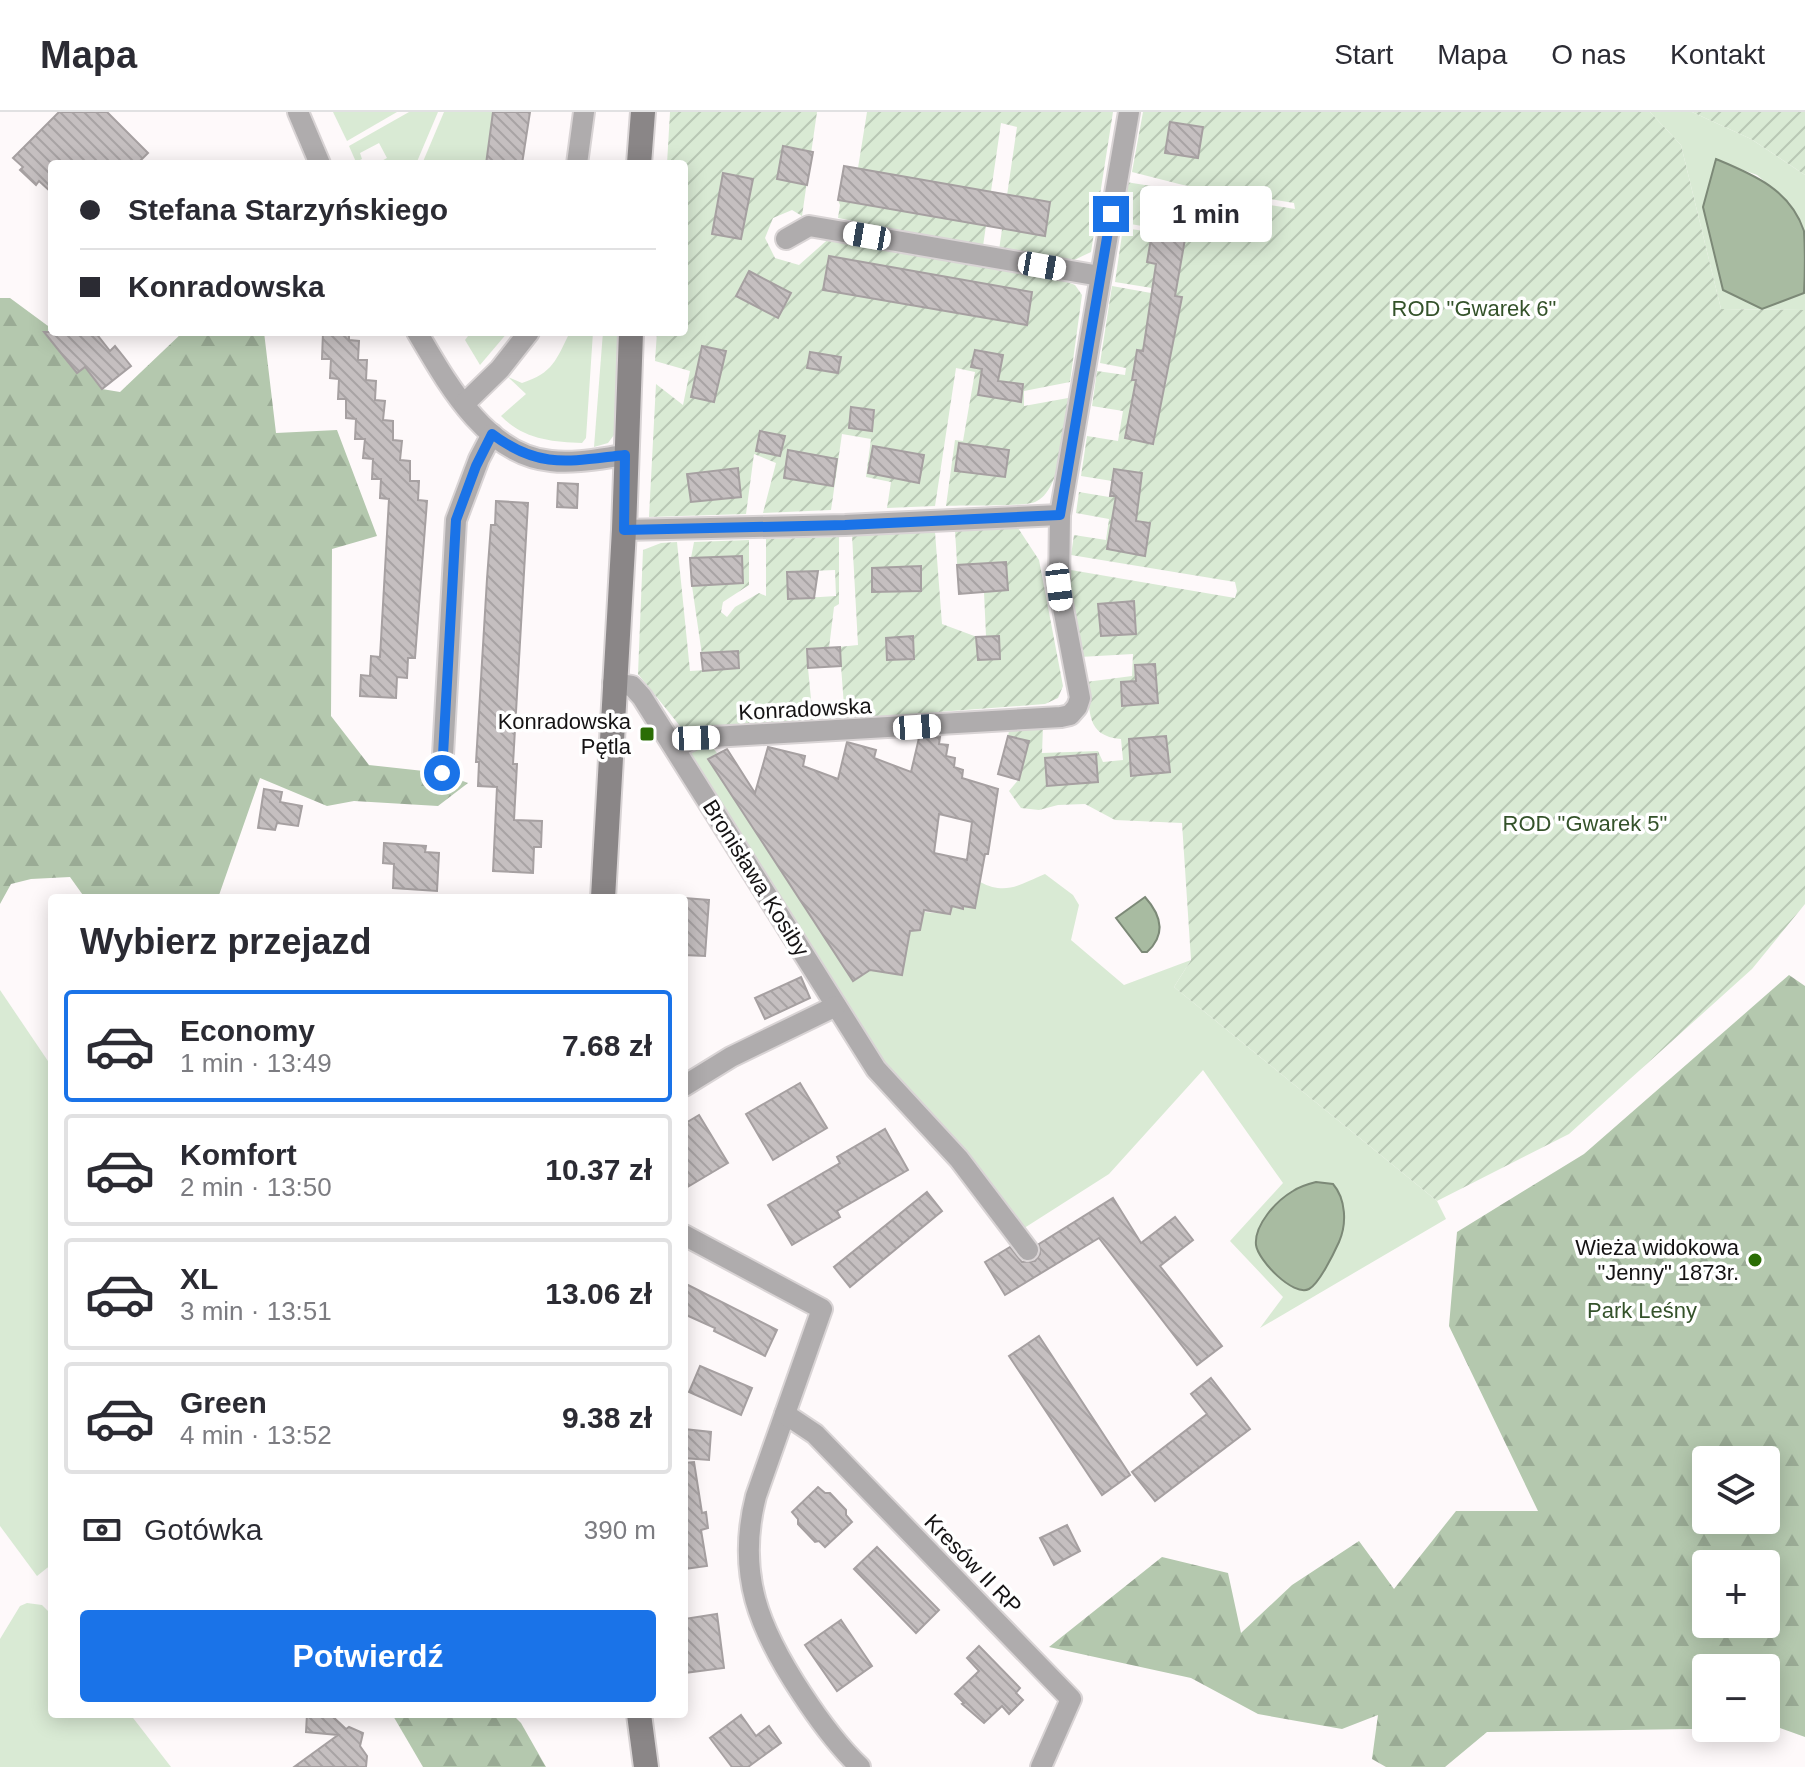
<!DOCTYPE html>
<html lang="pl">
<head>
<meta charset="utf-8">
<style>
  body { margin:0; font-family:Helvetica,sans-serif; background:#f7f7f7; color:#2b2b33; height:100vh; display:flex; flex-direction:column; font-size:30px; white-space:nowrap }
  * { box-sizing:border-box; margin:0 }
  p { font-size:26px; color:#7c7c81 }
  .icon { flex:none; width:44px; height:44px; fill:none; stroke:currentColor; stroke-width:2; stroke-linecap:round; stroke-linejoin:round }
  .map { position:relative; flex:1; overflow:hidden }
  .sheet { position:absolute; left:48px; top:782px; width:640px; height:824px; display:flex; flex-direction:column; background:#fff; border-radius:8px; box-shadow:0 4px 20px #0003 }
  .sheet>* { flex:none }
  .hud { position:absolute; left:48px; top:48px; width:640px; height:176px; border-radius:8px; box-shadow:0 4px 20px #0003; display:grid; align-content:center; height:176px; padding:0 32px; background:#fff }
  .fabs { position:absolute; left:1692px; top:1334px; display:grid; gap:16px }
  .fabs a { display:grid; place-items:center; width:88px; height:88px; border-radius:8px; background:#fff; box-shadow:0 4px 20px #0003; font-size:40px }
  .end { position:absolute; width:36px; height:36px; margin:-18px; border:10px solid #1a73e8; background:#fff; box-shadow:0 0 0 4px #fff }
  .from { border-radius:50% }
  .bubble { position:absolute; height:56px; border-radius:8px; background:#fff; box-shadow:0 4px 20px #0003; font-size:26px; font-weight:700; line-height:56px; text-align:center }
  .car { position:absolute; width:24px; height:48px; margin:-24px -12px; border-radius:10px; box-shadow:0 0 6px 2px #0007; background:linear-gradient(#fff 24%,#345 0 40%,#fff 0 76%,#345 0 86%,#fff 0) }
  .hud b { display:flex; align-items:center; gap:28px; height:76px; font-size:30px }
  .hud b+b { border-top:2px solid #e1e1e2 }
  .hud i { width:20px; height:20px; background:#2b2b33 }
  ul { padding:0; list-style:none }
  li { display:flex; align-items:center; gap:24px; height:112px; margin:0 16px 12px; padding:0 16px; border:4px solid #e1e1e2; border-radius:8px }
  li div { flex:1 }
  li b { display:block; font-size:30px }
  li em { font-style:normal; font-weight:700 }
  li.current { border-color:#1a73e8 }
  li>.icon { width:72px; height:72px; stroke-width:1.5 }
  h2 { padding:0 32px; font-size:36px; line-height:96px }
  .pay { display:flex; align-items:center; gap:20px; height:88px; padding:0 32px; font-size:30px }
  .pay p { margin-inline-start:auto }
  .cta { display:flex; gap:16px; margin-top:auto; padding:16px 32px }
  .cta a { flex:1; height:92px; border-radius:8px; background:#1a73e8; color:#fff; font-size:32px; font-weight:700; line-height:92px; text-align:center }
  header { display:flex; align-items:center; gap:48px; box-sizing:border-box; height:112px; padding:0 40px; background:#fff; border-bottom:2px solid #e1e1e2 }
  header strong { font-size:38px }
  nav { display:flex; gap:44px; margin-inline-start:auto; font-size:28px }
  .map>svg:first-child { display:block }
</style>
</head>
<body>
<header>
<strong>Mapa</strong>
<nav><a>Start</a><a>Mapa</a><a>O nas</a><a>Kontakt</a></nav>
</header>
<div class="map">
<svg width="1805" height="1655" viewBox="0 0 1805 1655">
  <defs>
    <pattern id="forest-firs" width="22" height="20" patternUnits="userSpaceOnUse" patternTransform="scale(2)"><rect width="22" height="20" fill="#b4c8ae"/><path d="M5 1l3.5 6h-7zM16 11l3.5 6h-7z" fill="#9aab95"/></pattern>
    <pattern id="garden-furrows" width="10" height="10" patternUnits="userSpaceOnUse" patternTransform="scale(2)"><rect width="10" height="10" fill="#d9ead4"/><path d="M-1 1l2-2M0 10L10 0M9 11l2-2" fill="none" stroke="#b9c8b5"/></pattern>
    <pattern id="building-back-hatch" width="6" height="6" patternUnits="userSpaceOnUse" patternTransform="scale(2)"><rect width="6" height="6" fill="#c5bfc0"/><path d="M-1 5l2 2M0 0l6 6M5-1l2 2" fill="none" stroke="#a8a3a4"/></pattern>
  </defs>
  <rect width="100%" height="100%" fill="#fef9fa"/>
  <g fill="#d9ead4">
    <polygon points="333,0 397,0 347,29"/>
    <polygon points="409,0 438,0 416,52 376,52 387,46 379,31 360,41 362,47 356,50 349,34"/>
    <polygon points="444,0 493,0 486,52 422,52"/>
    <polygon points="1650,0 1692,0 1751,27 1805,63 1805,120 1789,90 1757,63 1716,48 1703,95 1723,178 1762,197 1804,181 1805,148 1805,198 1721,197 1681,33"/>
    <polygon points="471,220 508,220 480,253 465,228"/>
    <path d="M570 220H593L586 326 582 331C552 330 523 327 501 304L526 282 508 265 522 271C553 261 556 248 570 220Z"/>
    <polygon points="603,220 622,220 617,319 608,331 594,335"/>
    <path d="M711 634 717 641 709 647 853 869 870 858 902 863 910 819 920 818 924 800 950 802 952 793 980 770C1007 784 1020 772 1045 762L1073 783 1079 793 1071 828 1124 873 1191 848 1174 875 1437 1089 1446 1107 1260 1216 1283 1185 1230 1129 1283 1071 1203 958 1109 1062 1018 1120 878 954 688 642 696 635Z"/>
    <polygon points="0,878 52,955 52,1452 37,1464 0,1414"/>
    <polygon points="27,1491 42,1493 52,1503 52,1602 130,1602 171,1655 0,1655 0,1527 20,1494"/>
  </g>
  <g fill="url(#forest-firs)" fill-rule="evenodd">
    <polygon points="0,186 10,186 48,214 48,224 77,261 85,255 102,277 120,280 183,220 264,220 276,321 337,318 377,424 332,437 331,604 369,653 442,661 468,671 438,694 354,689 327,694 260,666 218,786 85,786 70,765 31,767 11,772 0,792"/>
    <path d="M1789 863 1805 874V1625L1780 1616H1766V1556H1706V1616H1757L1487 1620 1445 1655H1386L1372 1647 1378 1603 1342 1617 1258 1602 1191 1566 1049 1535 1162 1445 1228 1461 1241 1521 1292 1473 1359 1429 1394 1477 1456 1399H1538L1449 1214 1457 1120 1584 1042ZM1706 1348H1766V1408H1706ZM1706 1452H1766V1512H1706Z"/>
    <polygon points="392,1602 512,1602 521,1611 546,1655 423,1655"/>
  </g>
  <g fill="url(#garden-furrows)" fill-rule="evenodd">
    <path d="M670 0H817L802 104 792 98 773 106 765 126 775 146 799 153 833 123 1058 166 1075 173 1082 183 1070 270 1024 279V294L1068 286C1064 312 1063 379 1035 390 1022 395 964 393 946 394L955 328 963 329 975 260 956 256 935 394 887 396 891 370 866 365 871 327 842 322 831 398 763 401 776 351 754 342 746 402 649 405 656 272 683 293 690 259 655 249 657 220H684V52H667ZM723 62 752 67 741 127 712 122ZM749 159 791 182 778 206 736 184ZM1002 175 1032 180 1027 213 997 208ZM703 234 726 240 714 290 691 285ZM959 332 1008 338 1005 365 955 359ZM873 334 924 343 919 370 868 361ZM789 338 837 347 832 374 784 365ZM687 362 740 385 691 390Z"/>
    <polygon points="867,0 1113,0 1091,140 1072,149 999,138 1017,15 1001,11 983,134 838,106 840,93 838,88 858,56"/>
    <path d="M1143 0H1650L1681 33 1721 197 1805 198V792L1752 857 1569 1022 1437 1089 1174 875 1191 848 1182 711 1115 708 1085 692 1058 693 1039 698 1021 696 1009 679 1019 667 1029 630 1008 624 1009 619 1018 612 1043 614 1042 641 1098 639 1103 650 1123 648 1121 627C1085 624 1091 599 1086 570L1132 564 1133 542 1080 545 1065 457 1235 486 1237 479 1235 470 1071 443 1074 423 1106 428 1109 407 1076 401 1079 380 1109 385 1112 369 1081 364 1087 324 1118 329 1123 299 1092 294 1097 259 1125 263 1126 256 1100 251 1112 174 1151 181 1152 176 1115 170 1123 116 1168 122 1171 119 1119 110 1126 70 1295 97 1294 91 1183 73 1132 60ZM1152 122 1184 127 1180 156 1147 150ZM1137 239 1170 243 1166 273 1132 268ZM1131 296 1159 302 1154 331 1125 326ZM1113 405 1150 412 1145 444 1107 437ZM1134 489 1136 522 1102 524 1099 492ZM1155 552 1158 591 1122 593 1121 570 1136 569 1135 553ZM1166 624 1170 660 1131 663 1129 627ZM1095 642 1097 670 1047 674 1045 646Z"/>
    <polygon points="1692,0 1805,0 1805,63 1751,27"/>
    <path d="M1018 416 1039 448 1063 574 1058 586 1045 592 845 607 841 554 808 556 813 608 684 619 638 562 643 438 661 431 677 430 690 559 739 556 738 539 702 543 692 474 743 471 741 444 691 446 694 430 749 428V473L723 490 721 500 727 505 735 495 759 481 766 484V427L839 425V492L834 495 829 536 858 533 852 423 935 420 942 512 977 525 986 524 984 480 959 482 955 419ZM920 455 921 479 873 480 872 456ZM835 458 836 484 789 487 788 460Z"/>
  </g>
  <g fill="#a8bba1" stroke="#7c8977" stroke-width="2">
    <path d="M1716 47C1752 62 1790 77 1804 119 1805 136 1805 162 1804 181L1762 197 1723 178 1703 95Z"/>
    <path d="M1145 785C1161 803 1167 822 1147 840H1142L1116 806Z"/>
    <path d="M1316 1070 1333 1072C1346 1087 1347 1112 1339 1130 1334 1141 1319 1172 1309 1177 1293 1185 1258 1148 1256 1133 1254 1113 1276 1089 1293 1079 1299 1075 1308 1072 1316 1070Z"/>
  </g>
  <g fill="url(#building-back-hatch)" stroke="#a6a0a1" stroke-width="2" fill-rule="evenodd">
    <polygon points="59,0 107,0 148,41 137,52 52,52 52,81 39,69 36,73 20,58 23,55 13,46"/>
    <polygon points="493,0 530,0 522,52 486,52"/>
    <polygon points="1170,10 1203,15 1198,46 1165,41"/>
    <polygon points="783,34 813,40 807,73 777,67"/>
    <polygon points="844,54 1050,90 1045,124 838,88"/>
    <polygon points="723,61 753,67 741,127 712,122"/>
    <polygon points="1152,121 1185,127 1175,184 1182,185 1153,332 1125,326 1136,268 1132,268 1137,238 1143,239 1156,152 1147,150"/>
    <polygon points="829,144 1032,180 1027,213 823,178"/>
    <polygon points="749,159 791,181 778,206 736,184"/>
    <polygon points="44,220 95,220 110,239 115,234 131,254 102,277 85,255 77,261"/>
    <polygon points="323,220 349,220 349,228 359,229 358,248 367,248 366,268 376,269 375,288 385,289 383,308 393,309 393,328 402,329 400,348 410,349 410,369 419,369 418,388 427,389 415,546 408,546 407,566 397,565 396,586 360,584 361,563 370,564 371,544 380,545 389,387 380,386 381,367 372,367 373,347 363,346 365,327 355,327 356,307 346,306 346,287 338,287 339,267 330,266 331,247 322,247"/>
    <polygon points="702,234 726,239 714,290 691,285"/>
    <polygon points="975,238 1003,243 998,269 1023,272 1021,290 978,283 982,257 971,255"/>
    <polygon points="810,240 841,245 838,261 807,256"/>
    <polygon points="851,295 874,298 872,319 849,316"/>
    <polygon points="760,319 785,324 780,344 756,339"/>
    <polygon points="959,331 1009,338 1005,365 955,359"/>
    <polygon points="873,334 924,343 919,371 868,361"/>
    <polygon points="788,338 837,347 833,374 784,366"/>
    <polygon points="738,356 741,385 691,390 687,362"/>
    <polygon points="1114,357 1142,361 1136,409 1150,411 1145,444 1107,437 1116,384 1110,384"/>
    <polygon points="558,371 578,372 577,396 557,395"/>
    <polygon points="496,389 528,391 513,652 517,652 514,708 542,709 541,735 534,735 533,761 493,759 497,675 478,674 479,650 476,650 487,467 491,413 495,413"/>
    <polygon points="742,444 743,471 692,474 690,446"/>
    <polygon points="1006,450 1008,478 959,482 957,453"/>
    <polygon points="921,454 921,479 872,480 872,456"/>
    <polygon points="818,459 814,486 788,487 787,460"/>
    <polygon points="1134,489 1136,522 1101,524 1098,492"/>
    <polygon points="913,524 914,547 887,548 886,526"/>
    <polygon points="999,524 1000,547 978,548 976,525"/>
    <polygon points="840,535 841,554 808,556 807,537"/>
    <polygon points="738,539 739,556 703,559 701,541"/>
    <polygon points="1155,552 1158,591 1122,594 1121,570 1136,569 1135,553"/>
    <polygon points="1008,624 1029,629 1019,668 998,662"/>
    <polygon points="1166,624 1170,660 1131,664 1129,627"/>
    <path d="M940 625 939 632 948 633 946 644 955 646 954 655 963 658 962 666 998 677 988 742H985L975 796 963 794V797L952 794 950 802 924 798 920 818 910 819 902 863 870 858 853 869 708 647 727 637 755 681 768 635 805 644 803 654 838 667 847 630 876 638 874 646 911 660 919 626ZM939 702 972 710 967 748 934 741Z"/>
    <polygon points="1096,642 1098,670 1047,674 1045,646"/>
    <polygon points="264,677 282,680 280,690 302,694 298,714 277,711 275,718 258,716"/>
    <polygon points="384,731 426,734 425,740 439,741 437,779 393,776 394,752 383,751"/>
    <polygon points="684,786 709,788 705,844 684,843"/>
    <polygon points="801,865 810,886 765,907 755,886"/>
    <polygon points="800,971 827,1016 773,1048 746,1002"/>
    <polygon points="699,1003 728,1051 684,1077 684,1012"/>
    <polygon points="885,1017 908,1058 837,1099 840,1105 792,1133 768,1093 840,1051 837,1045"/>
    <polygon points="927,1080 942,1099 850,1175 834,1155"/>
    <polygon points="1113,1086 1141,1131 1175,1105 1193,1128 1160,1154 1222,1234 1197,1253 1099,1126 1005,1183 985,1150 1010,1135 1022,1150 1035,1149 1040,1142 1039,1132"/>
    <polygon points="684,1171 777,1218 765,1244 714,1219 715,1216 684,1202"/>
    <polygon points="1039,1224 1130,1363 1102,1383 1009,1244"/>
    <polygon points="700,1254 752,1276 741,1303 689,1280"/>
    <polygon points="1211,1266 1250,1317 1155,1389 1132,1360 1207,1302 1191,1282"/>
    <polygon points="684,1317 711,1320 709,1348 684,1346"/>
    <polygon points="694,1350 702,1401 706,1400 708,1416 701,1418 707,1454 684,1457 684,1351"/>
    <polygon points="818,1375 825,1381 830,1381 846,1398 846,1403 852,1410 825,1435 819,1429 815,1430 798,1412 798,1407 792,1400"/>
    <polygon points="1067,1413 1080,1439 1054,1453 1040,1426"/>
    <polygon points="877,1435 939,1498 916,1521 854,1457"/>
    <polygon points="717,1502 724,1556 684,1561 684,1507"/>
    <polygon points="841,1508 872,1554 837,1579 805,1533"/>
    <polygon points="979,1534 1020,1576 1016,1581 1023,1588 1009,1602 1002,1594 984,1611 962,1592 964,1591 955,1582 979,1559 967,1546"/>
    <polygon points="307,1602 330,1602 346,1617 349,1615 363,1621 360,1634 367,1644 366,1655 294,1655 338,1623 306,1620"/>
    <polygon points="741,1603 756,1624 769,1614 781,1631 748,1655 732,1655 710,1626"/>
  </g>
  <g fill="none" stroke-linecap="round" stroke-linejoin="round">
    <defs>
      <g id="street">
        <polyline points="298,0 320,52"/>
        <polyline points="577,52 584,0"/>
        <polyline points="786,127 809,114 1100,164"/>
        <path d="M417 220C447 271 486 343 551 349 575 352 602 346 625 343"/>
        <polyline points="464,292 500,257 529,220"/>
        <polyline points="624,418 845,413 1060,403"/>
        <polyline points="613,571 632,574 642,585 876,957 959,1047 1028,1138"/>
        <polyline points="675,636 696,626 1061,605 1070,603 1077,595 1080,586 1059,475 1060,403 1129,0"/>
        <polyline points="442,661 456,408 479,347 492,322"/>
        <polyline points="684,974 731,945 836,894"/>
        <path d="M684 1123 822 1197 756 1384C736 1462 759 1517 802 1582 819 1608 837 1633 860 1655"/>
        <polyline points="785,1302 815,1322 1071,1587 1041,1655"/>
      </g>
      <g id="secondary">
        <polyline points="639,52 643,0"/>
        <polyline points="603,786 624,418 631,220"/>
        <polyline points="639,1602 646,1655"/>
      </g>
    </defs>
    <use href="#street" stroke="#d9d4d5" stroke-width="24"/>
    <use href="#secondary" stroke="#d9d4d5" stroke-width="28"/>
    <use href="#street" stroke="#afacad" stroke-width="20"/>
    <use href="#secondary" stroke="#8a8687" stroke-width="24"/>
  </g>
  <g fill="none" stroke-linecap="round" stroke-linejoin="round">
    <path stroke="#1a73e8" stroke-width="10" d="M442 661 456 408 476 354 492 322C540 358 570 349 625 343L624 418 845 413 1060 403 1111 102"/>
  </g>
  <g fill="#2a6d05" stroke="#fff" stroke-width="3">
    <rect x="639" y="614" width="16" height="16" rx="4"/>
    <circle cx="1755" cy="1148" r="8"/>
  </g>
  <g text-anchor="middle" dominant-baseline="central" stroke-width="7" stroke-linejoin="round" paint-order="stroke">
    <g font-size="22" fill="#34522a" stroke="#fff">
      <text x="1474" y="196">ROD "Gwarek 6"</text>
      <text x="1585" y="711">ROD "Gwarek 5"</text>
      <text x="1642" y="1198">Park Leśny</text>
    </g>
    <g font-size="22" fill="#151314" stroke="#fff">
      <text transform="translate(805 597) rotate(-3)">Konradowska</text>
      <text transform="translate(756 766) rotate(58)">Bronisława Kosiby</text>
      <text transform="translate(973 1452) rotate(46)">Kresów II RP</text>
    </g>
    <g font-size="22" fill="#151314" stroke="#fff" text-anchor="end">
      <text x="631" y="609">Konradowska<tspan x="631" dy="25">Pętla</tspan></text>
      <text x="1739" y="1135">Wieża widokowa<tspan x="1739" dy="25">"Jenny" 1873r.</tspan></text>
    </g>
  </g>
</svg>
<div class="fabs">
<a><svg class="icon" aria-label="layers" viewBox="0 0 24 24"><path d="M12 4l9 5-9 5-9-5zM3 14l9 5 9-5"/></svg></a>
<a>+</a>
<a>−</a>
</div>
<i class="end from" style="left:442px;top:661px"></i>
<i class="end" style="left:1111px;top:102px"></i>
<div class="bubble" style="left:1140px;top:74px;width:132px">1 min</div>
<i class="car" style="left:867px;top:124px;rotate:280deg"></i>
<i class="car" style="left:1042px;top:154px;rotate:100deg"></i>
<i class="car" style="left:1059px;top:475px;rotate:173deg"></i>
<i class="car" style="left:917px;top:615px;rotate:86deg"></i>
<i class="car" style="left:696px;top:626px;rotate:88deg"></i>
<div class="hud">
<b><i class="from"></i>Stefana Starzyńskiego</b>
<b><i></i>Konradowska</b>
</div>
<section class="sheet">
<h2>Wybierz przejazd</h2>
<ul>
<li class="current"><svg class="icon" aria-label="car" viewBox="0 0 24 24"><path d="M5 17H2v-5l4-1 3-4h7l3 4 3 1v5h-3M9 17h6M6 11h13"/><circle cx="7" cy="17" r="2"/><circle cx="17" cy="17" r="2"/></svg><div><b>Economy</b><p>1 min · 13:49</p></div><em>7.68 zł</em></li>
<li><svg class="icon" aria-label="car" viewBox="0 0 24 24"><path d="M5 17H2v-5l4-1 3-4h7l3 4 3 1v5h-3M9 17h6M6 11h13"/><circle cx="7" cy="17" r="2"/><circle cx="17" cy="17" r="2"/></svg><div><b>Komfort</b><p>2 min · 13:50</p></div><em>10.37 zł</em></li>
<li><svg class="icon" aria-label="car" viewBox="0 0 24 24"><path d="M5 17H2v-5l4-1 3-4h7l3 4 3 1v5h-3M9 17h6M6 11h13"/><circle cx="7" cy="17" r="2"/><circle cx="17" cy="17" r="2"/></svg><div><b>XL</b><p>3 min · 13:51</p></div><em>13.06 zł</em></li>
<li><svg class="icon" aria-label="car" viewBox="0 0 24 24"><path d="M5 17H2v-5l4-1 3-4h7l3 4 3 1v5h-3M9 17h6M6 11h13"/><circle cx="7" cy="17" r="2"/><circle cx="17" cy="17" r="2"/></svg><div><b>Green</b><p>4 min · 13:52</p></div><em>9.38 zł</em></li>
</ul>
<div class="pay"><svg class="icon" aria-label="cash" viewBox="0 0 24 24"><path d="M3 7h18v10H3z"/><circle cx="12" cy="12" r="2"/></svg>Gotówka<p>390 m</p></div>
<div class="cta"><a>Potwierdź</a></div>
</section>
</div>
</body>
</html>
